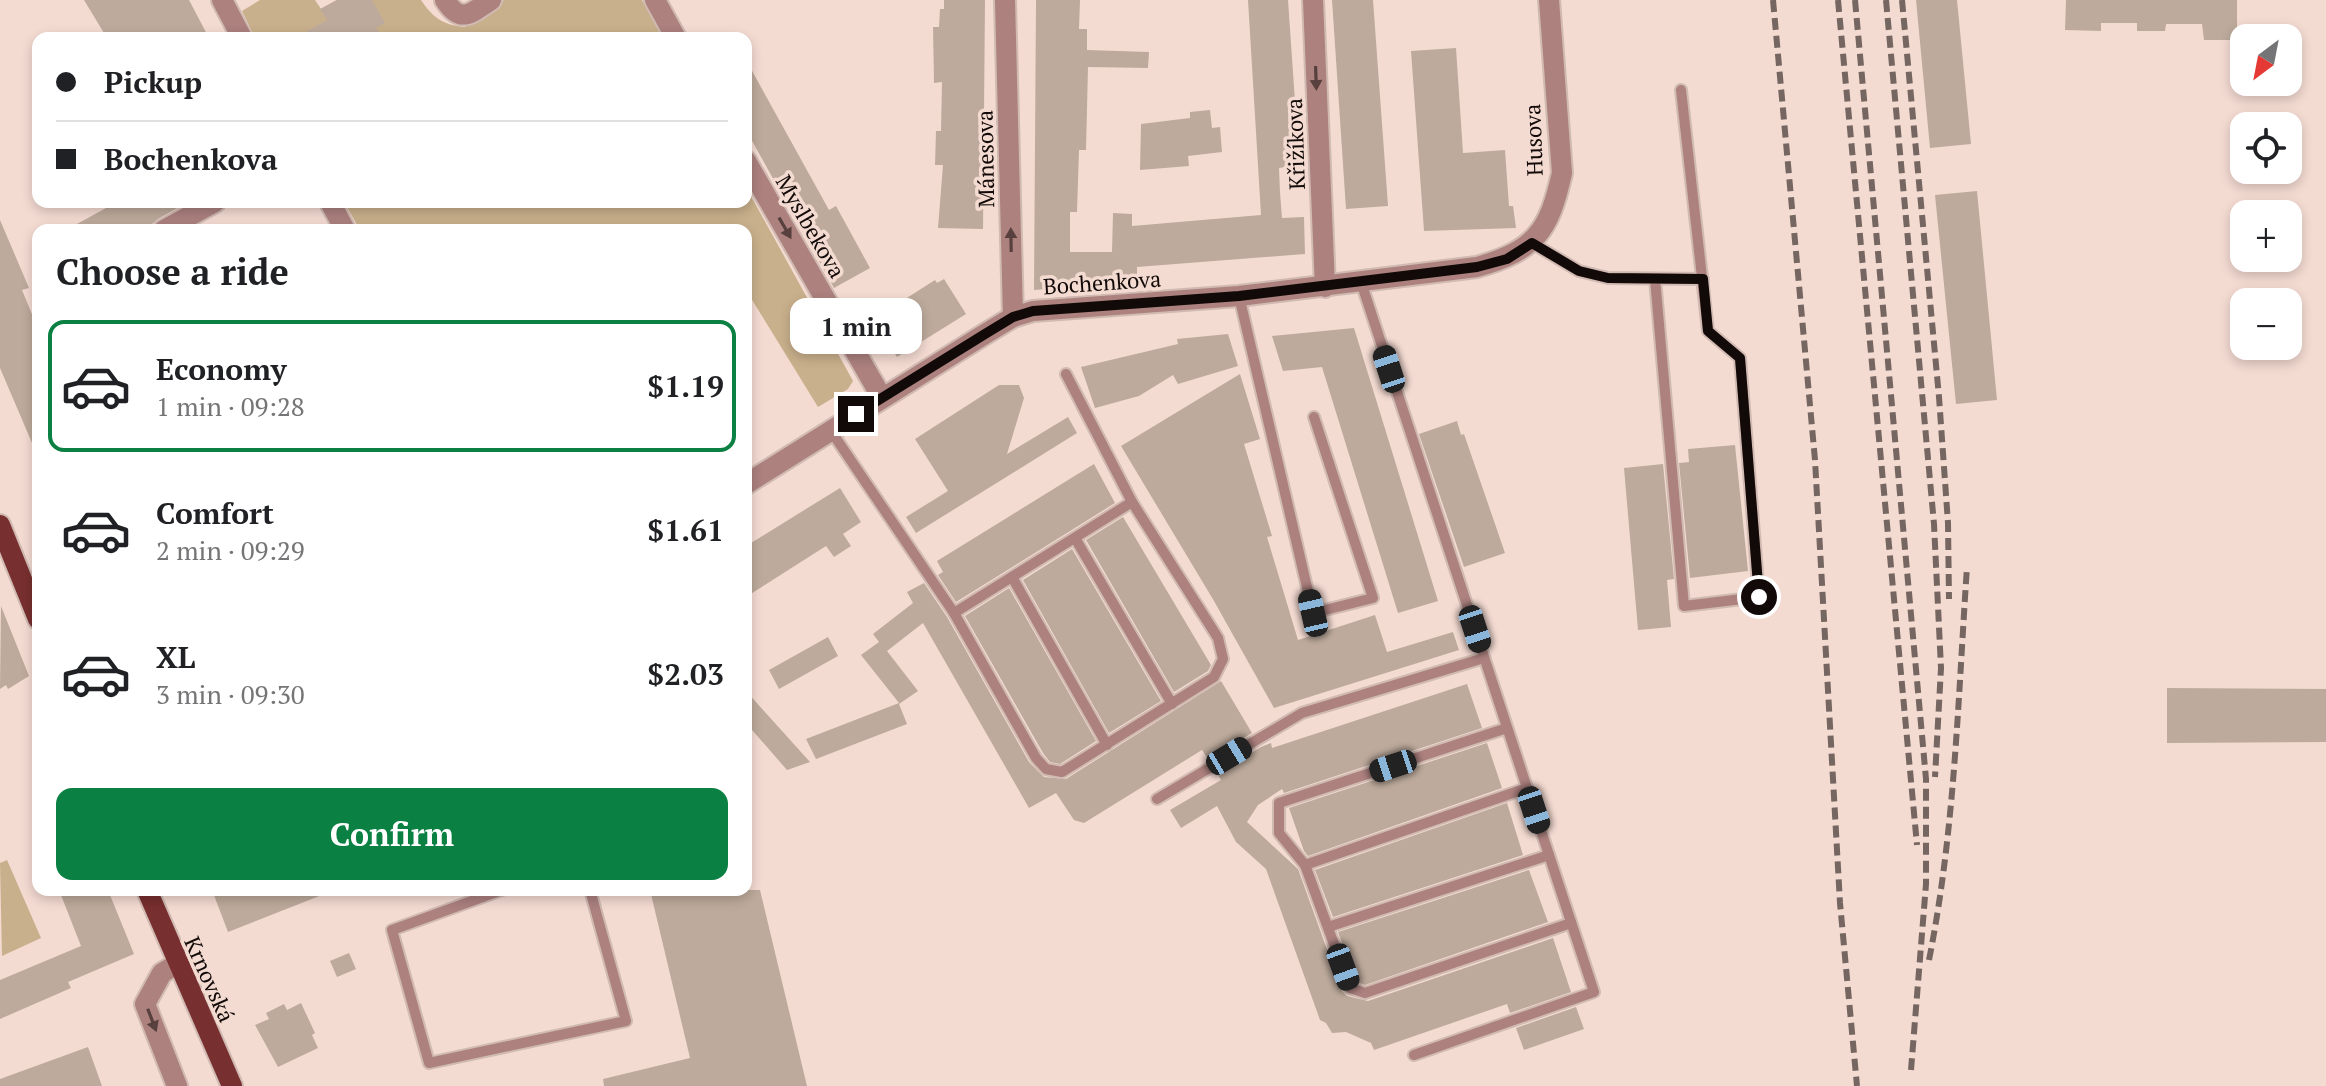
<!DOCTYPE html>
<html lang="en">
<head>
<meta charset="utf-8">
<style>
  body { margin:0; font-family:"PT Serif",serif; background:#f6f6f6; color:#202124; height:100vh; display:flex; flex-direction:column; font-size:30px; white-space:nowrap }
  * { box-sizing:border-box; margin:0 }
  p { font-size:26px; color:#757577 }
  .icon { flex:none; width:44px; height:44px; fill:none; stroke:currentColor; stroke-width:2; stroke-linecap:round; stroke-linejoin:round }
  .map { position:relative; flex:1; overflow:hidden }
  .panel { position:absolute; left:32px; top:224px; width:720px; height:672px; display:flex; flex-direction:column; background:#fff; border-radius:16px; box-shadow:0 4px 12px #0003 }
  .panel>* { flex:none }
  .guide { position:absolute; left:32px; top:32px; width:720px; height:176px; border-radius:16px; box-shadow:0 4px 12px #0003; display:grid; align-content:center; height:176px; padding:0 24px; background:#fff }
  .needle { width:52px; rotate:212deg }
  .fabs { position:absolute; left:2230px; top:24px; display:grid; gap:16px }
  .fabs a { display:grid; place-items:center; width:72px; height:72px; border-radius:16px; background:#fff; box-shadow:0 4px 12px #0003; font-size:40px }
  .end { position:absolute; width:36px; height:36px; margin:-18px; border:10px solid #120a08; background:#fff; box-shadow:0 0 0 4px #fff }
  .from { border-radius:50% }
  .bubble { position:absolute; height:56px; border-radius:16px; background:#fff; box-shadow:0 4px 12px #0003; font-size:26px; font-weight:800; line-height:56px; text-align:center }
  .car { position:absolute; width:24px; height:48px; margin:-24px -12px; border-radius:10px; box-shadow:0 0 6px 2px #0007; background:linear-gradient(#222 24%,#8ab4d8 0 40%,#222 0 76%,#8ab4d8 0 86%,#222 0) }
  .guide b { display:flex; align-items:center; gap:28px; height:76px; font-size:30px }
  .guide b+b { border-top:2px solid #e0e0e0 }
  .guide i { width:20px; height:20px; background:#202124 }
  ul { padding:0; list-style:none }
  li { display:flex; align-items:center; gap:24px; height:132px; margin:0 16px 12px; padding:0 8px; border:4px solid transparent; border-radius:16px }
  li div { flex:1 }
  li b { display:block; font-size:30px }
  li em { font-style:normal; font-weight:800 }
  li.on { border-color:#0b8043 }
  li>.icon { width:72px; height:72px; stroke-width:1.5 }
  h2 { padding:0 24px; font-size:36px; line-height:96px }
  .button { display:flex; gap:16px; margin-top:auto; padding:16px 24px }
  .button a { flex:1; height:92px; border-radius:16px; background:#0b8043; color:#fff; font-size:32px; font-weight:800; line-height:92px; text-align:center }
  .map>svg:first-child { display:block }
</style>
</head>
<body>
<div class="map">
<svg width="2326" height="1086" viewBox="0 0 2326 1086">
  <rect width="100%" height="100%" fill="#f4dbd2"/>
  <g fill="#c9b08c">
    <path d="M260 0H315L321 9 337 0H421C433 18 443 25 465 27L504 0H642L663 38H255L242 11Z"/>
    <polygon points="746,187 853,381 848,389 818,407 746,290 746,230 360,230 344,202 746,202"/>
    <polygon points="7,860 41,938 2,956 0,863"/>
  </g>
  <g fill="#bdaa9c">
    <polygon points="84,0 189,0 209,38 107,38"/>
    <polygon points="337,0 372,0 385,23 376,28 382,38 295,38 327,20 320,9"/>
    <polygon points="944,0 985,0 983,229 938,228 943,165 935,165 936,131 941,131 942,82 934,83 933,27 939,27 940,9 944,9"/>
    <polygon points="1036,0 1080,0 1079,29 1087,29 1087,50 1149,52 1148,68 1088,67 1086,150 1079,150 1077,212 1070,212 1070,252 1112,252 1113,213 1132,214 1132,226 1261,215 1248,0 1288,0 1298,145 1290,146 1292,166 1279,168 1280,192 1282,218 1304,217 1305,254 1137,267 1137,282 1034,290"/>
    <polygon points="1332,0 1373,0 1388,206 1346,209"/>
    <polygon points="1916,0 1957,0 1971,144 1930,148"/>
    <polygon points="2066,0 2237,0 2237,32 2235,32 2235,40 2204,40 2202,24 2166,24 2165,31 2137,31 2137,23 2101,23 2101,31 2065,30"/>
    <polygon points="1456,48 1463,153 1505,150 1509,206 1513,206 1516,228 1424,231 1411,51"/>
    <polygon points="746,60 829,210 836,206 870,268 834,288 746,130"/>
    <polygon points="1210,110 1212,128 1220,127 1222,152 1188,156 1189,166 1140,170 1141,124 1190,118 1190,112"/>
    <polygon points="1977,191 1997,400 1956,404 1935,195"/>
    <polygon points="117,202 188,202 158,219 145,230 66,230"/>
    <polygon points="0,220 29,288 22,290 38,329 38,457 0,368"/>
    <polygon points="944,279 966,314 897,357 875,322 882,318 880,315 935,280 937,283"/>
    <polygon points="1354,328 1438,601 1398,613 1322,367 1283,371 1272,336"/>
    <polygon points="1228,334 1238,366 1178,384 1173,375 1139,396 1095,408 1081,367 1178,344 1177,339"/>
    <polygon points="1240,374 1260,439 1244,444 1272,536 1267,537 1298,640 1375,615 1387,652 1453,632 1459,650 1274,708 1214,601 1121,446"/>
    <polygon points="999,385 1019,385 1024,398 1007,454 1068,417 1077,433 916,533 906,517 948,491 915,439"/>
    <polygon points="1457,421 1461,435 1464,434 1505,553 1464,567 1419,434"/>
    <polygon points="1735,445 1748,571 1690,578 1679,463 1689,462 1688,449"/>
    <polygon points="1094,464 1115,503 956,602 938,575 943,572 937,561"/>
    <polygon points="1663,464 1674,579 1667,580 1671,627 1638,630 1624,468"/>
    <polygon points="840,488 861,522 843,534 851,546 834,557 826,546 746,597 746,546"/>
    <polygon points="1123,517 1211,665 1208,671 1174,692 1086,540"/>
    <polygon points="1072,549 1161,701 1109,733 1023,580"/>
    <polygon points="924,583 947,617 1029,762 1044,777 1066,779 1221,681 1252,733 1208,759 1202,750 1084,823 1074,820 1056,793 1029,808 923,623 887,651 918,691 899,704 907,724 816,759 806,739 899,703 861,655 879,642 873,634 913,603 907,592"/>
    <polygon points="1009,588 1096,741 1060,764 1050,762 1043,753 965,616"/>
    <polygon points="1,606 29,676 8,689 6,685 0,689"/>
    <polygon points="828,637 838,656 779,689 769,670"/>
    <polygon points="1467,684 1482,728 1284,793 1282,789 1258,805 1247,822 1298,869 1342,991 1347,996 1368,1001 1553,938 1571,992 1510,1013 1507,1004 1374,1050 1371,1043 1346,1032 1332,1033 1326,1023 1320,1020 1266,869 1236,842 1217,806 1181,828 1170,810 1221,780 1217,773 1261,747 1271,743 1272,748"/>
    <polygon points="2167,688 2326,689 2326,742 2167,743"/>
    <polygon points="746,691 810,762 787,770 746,723"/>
    <polygon points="1487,743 1502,788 1308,856 1304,851 1289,808"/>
    <polygon points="1507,803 1523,855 1333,917 1315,870"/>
    <polygon points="1529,870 1548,922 1365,985 1356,982 1338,932"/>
    <polygon points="59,890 108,890 134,954 68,982 71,988 0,1019 0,980 81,946"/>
    <polygon points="212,890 332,890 332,891 228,932"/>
    <polygon points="650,890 760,890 807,1086 604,1086 603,1079 690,1058"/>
    <polygon points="349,953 356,969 337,977 330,961"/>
    <polygon points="301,1003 315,1033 312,1035 318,1048 278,1067 255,1025 269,1019 266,1013 284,1004 287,1010"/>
    <polygon points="1576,1007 1584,1029 1524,1050 1516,1028"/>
    <polygon points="88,1047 102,1086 0,1086 0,1079"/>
  </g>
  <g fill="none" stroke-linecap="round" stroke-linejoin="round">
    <defs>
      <g id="lane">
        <polyline points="1532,243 1579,271 1608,278 1703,279"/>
        <polyline points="1655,279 1684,606 1759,597 1740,358 1708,331 1681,90"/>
        <polyline points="1361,282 1594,992 1414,1055"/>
        <polyline points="1239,296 1313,613 1373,598 1314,417"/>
        <polyline points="831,431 954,613 1132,502 1066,374"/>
        <polyline points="1075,538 1172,704"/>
        <polyline points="1012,577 1107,745"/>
        <polyline points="954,613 1036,758 1046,769 1062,772 1214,677 1223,659 1218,638 1132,502"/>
        <polyline points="1507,728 1279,803 1279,833 1305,865 1350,988 1365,993 1571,923"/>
        <polyline points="1157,799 1302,713 1484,658"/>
        <polyline points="1305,865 1527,788"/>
        <polyline points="502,890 392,930 429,1063 626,1021 590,890"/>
        <polyline points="1328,927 1549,855"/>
      </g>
      <g id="street">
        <polyline points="222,0 242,38"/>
        <path d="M445 0C461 25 471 13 491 0"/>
        <polyline points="655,0 676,38"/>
        <polyline points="1005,0 1013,317"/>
        <polyline points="1313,0 1325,287"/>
        <polyline points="746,161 882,398"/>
        <polyline points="330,202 345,230"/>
        <polyline points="164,230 215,202"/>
        <path d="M746 484 985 334 1013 317 1033 311 1239 296 1477 267C1536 250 1549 231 1562 173L1549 0"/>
        <polyline points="177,1086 145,1004 162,973 177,964"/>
      </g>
      <g id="primary">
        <polyline points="0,525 38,619"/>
        <polyline points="147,890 232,1086"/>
      </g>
    </defs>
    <use href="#lane" stroke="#d0bab2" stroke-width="14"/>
    <use href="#street" stroke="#d0bab2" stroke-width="24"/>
    <use href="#primary" stroke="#d0bab2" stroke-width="24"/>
    <use href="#lane" stroke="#ac817e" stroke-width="10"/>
    <use href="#street" stroke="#ac817e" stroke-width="20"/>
    <use href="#primary" stroke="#782f2f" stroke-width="20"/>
    <g stroke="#756661" stroke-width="6" stroke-dasharray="12 6" stroke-linecap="butt">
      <polyline points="1773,0 1815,460 1840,903 1857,1086"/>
      <polyline points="1838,0 1917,845"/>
      <polyline points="1855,0 1926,779 1926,884 1911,1070"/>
      <polyline points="1886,0 1934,524 1941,668 1935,777"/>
      <polyline points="1902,0 1939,397 1948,523 1949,599"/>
      <path d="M1929 960C1955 830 1958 698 1967 567"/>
    </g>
  </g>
  <defs><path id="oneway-solid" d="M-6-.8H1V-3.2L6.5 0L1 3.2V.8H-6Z" transform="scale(2)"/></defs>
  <g fill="#57403d">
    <use href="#oneway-solid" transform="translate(1316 78) rotate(88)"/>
    <use href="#oneway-solid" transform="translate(785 228) rotate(60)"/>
    <use href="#oneway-solid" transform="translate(1011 240) rotate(-91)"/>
    <use href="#oneway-solid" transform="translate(152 1020) rotate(69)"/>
  </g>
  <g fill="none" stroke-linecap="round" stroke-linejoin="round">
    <polyline stroke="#120a08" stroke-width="10" points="856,414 985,334 1013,317 1033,311 1239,296 1477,267 1507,259 1532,243 1579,271 1608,278 1703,279 1708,331 1740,358 1759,597"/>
  </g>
  <g text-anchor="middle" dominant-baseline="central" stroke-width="7" stroke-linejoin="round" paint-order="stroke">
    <g font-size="22" fill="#120a08" stroke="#f4dbd2">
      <text transform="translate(1533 140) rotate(-92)">Husova</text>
      <text transform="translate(1295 144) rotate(-92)">Křižíkova</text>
      <text transform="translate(985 159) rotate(-91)">Mánesova</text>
      <text transform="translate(811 226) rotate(60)">Myslbekova</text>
      <text transform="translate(1102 282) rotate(-4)">Bochenkova</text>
      <text transform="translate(210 979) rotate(66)">Krnovská</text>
    </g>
  </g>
</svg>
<div class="fabs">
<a><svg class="needle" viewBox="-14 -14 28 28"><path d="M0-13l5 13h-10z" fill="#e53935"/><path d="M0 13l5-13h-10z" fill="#757577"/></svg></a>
<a><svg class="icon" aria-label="locate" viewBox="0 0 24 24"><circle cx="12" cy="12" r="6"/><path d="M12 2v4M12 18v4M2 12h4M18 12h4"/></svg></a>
<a>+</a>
<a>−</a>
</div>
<i class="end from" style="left:1759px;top:597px"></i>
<i class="end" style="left:856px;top:414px"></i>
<div class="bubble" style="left:790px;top:298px;width:132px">1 min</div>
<i class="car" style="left:1389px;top:369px;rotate:342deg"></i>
<i class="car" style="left:1313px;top:613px;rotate:347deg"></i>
<i class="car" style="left:1475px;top:629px;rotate:162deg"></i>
<i class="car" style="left:1229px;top:756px;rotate:59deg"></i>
<i class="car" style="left:1393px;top:766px;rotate:252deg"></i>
<i class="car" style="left:1534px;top:810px;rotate:162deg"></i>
<i class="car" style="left:1343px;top:967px;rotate:160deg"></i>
<div class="guide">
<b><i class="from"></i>Pickup</b>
<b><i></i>Bochenkova</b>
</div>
<section class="panel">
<h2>Choose a ride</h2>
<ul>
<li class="on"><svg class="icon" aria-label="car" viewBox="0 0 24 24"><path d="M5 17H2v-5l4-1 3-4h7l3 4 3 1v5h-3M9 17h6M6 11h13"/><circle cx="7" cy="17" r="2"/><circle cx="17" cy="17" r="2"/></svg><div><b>Economy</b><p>1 min · 09:28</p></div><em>$1.19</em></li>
<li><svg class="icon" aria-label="car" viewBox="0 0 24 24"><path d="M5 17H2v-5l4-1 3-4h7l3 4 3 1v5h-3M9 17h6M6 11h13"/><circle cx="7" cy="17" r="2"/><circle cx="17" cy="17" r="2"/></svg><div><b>Comfort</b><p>2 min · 09:29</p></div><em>$1.61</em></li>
<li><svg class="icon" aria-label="car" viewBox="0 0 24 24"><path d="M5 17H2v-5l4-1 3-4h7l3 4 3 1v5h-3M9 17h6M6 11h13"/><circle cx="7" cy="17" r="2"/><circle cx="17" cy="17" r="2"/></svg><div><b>XL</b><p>3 min · 09:30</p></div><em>$2.03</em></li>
</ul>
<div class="button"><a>Confirm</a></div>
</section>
</div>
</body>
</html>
